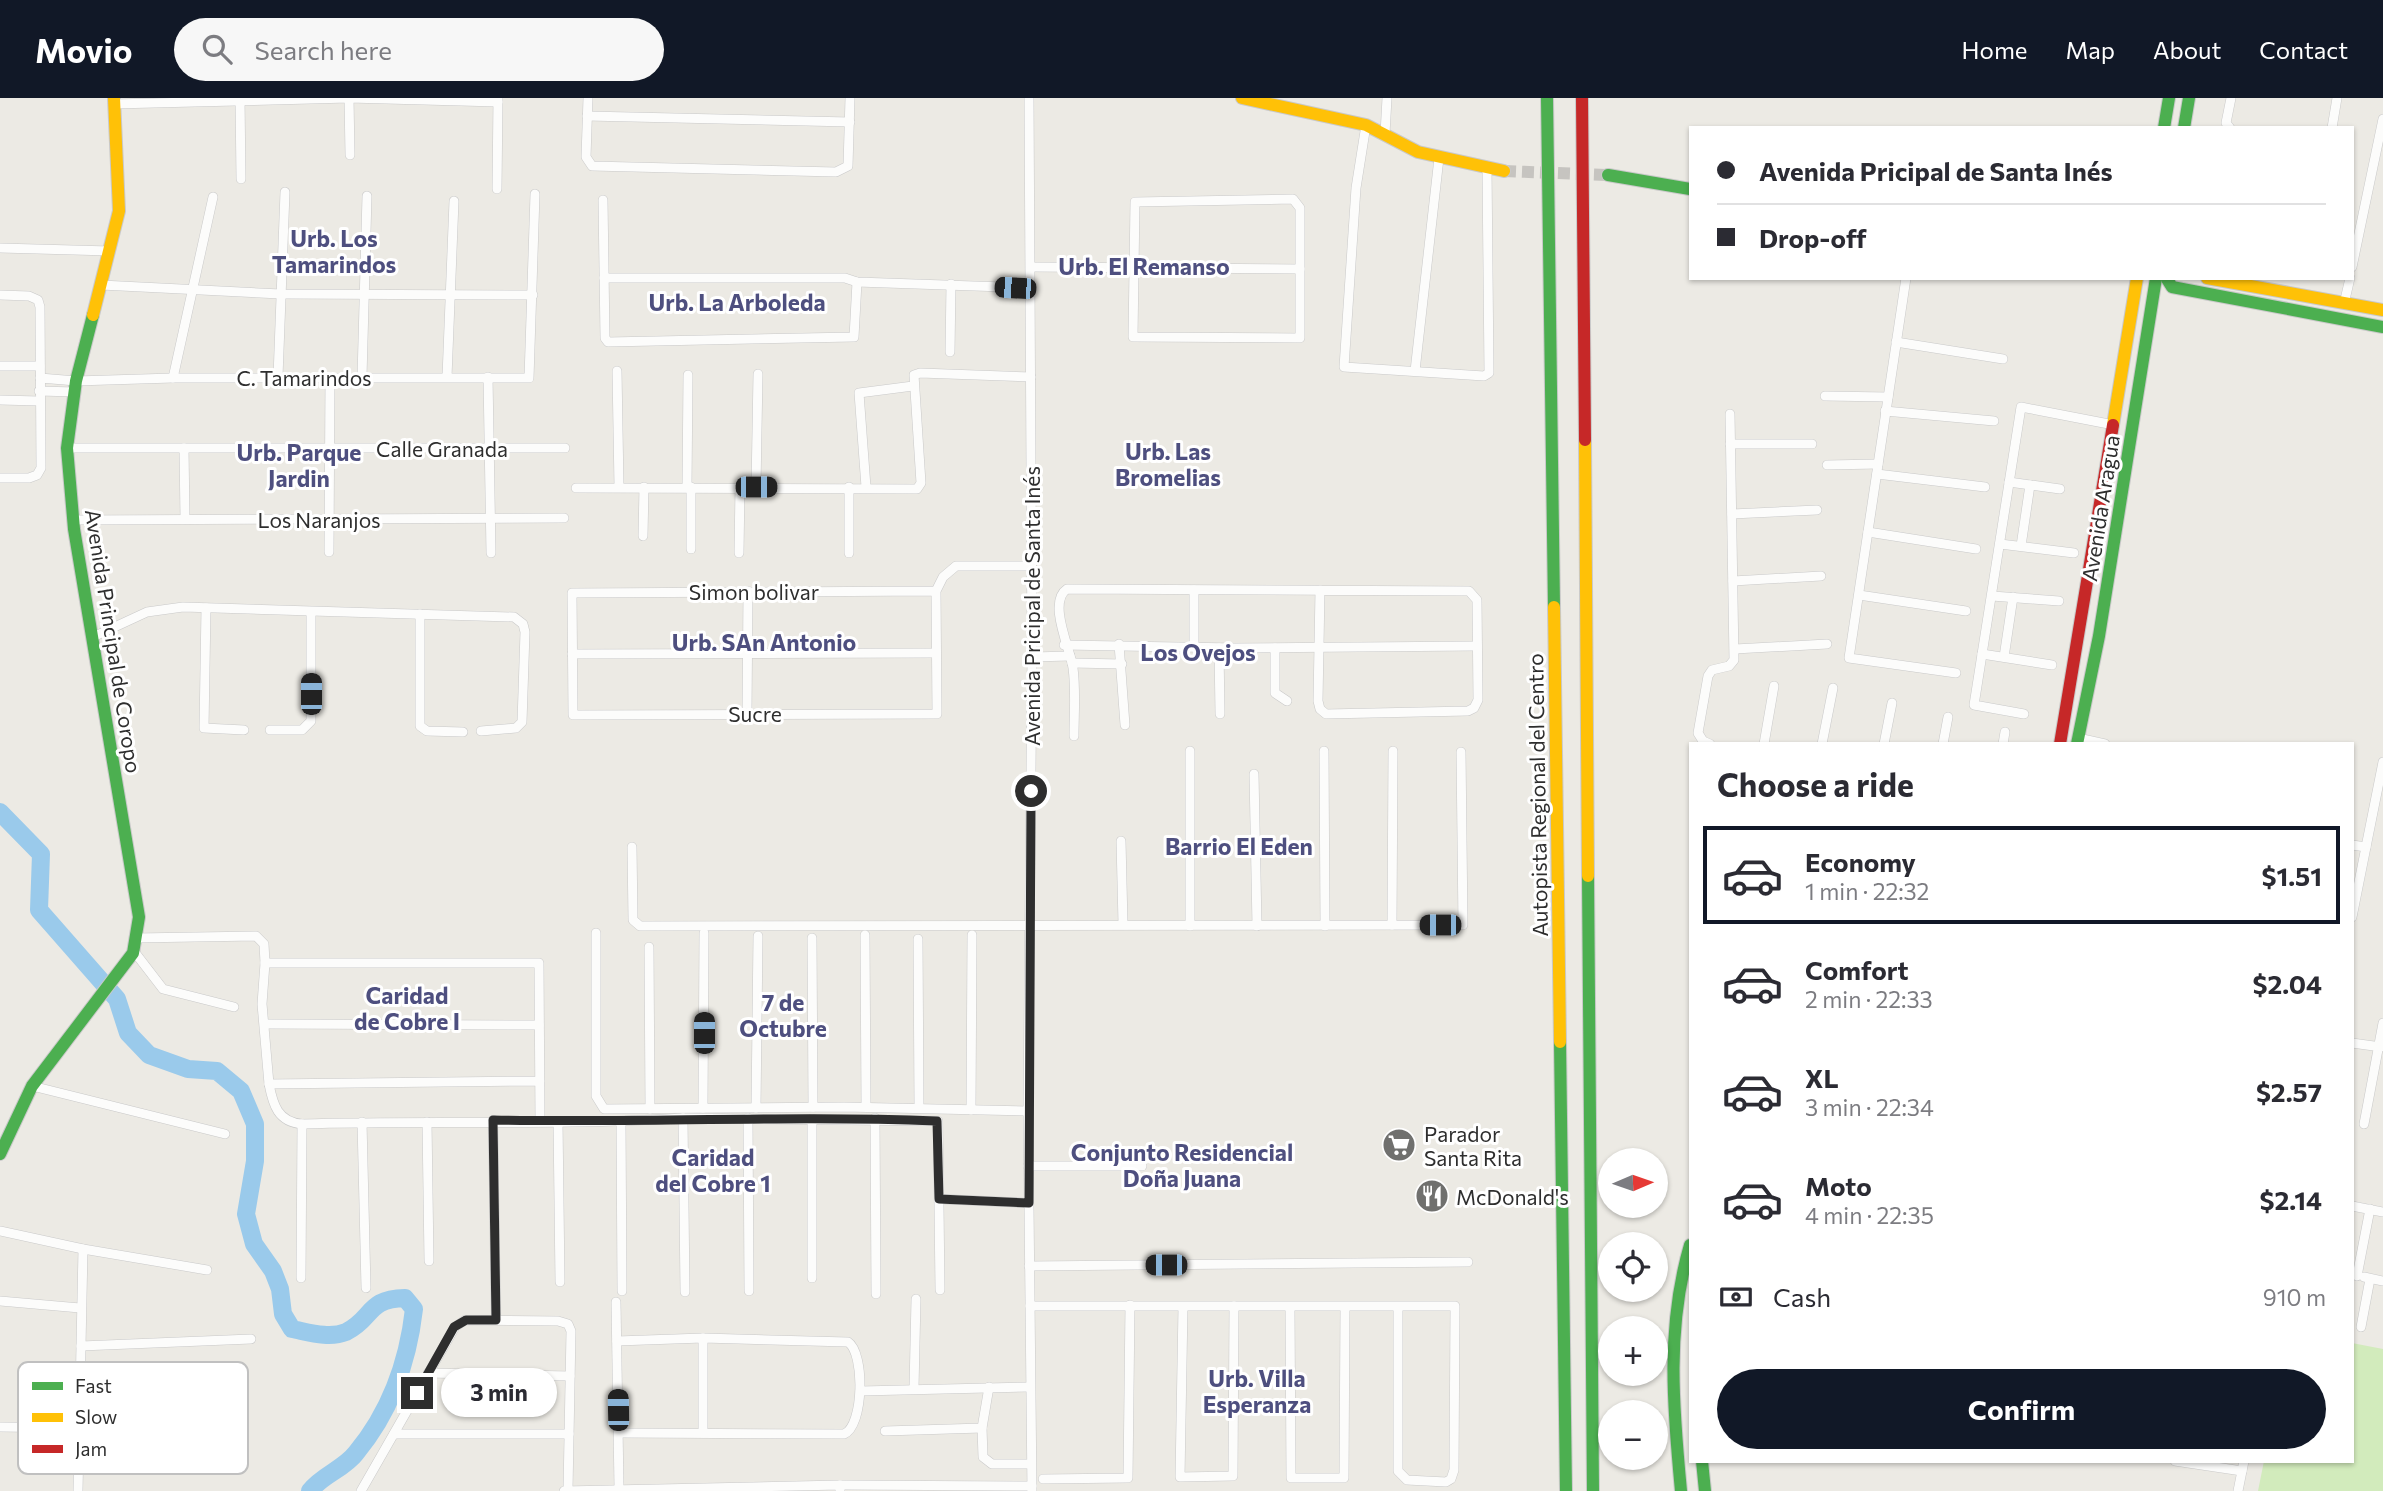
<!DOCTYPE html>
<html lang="en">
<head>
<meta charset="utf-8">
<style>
  body { margin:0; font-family:Commissioner,sans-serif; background:#f7f7f7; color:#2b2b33; height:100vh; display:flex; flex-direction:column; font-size:26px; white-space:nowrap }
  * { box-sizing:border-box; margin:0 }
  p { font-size:23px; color:#7c7c81 }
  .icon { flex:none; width:38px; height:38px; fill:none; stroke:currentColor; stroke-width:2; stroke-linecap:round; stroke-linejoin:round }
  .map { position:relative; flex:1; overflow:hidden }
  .details { position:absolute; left:1689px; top:644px; width:665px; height:721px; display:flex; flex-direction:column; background:#fff; border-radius:0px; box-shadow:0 2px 5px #0004 }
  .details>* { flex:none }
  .hud { position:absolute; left:1689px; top:28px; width:665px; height:154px; border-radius:0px; box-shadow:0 2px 5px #0004; display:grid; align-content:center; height:154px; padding:0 28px; background:#fff }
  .needle { width:46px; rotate:88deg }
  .fabs { position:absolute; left:1598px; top:1050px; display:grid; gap:14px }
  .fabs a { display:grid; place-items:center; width:70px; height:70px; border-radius:50%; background:#fff; box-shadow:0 2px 5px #0004; font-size:35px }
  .end { position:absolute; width:32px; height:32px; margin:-16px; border:9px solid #2e2e2e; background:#fff; box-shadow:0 0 0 4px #fff }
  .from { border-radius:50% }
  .bubble { position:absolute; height:49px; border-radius:24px; background:#fff; box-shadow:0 2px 5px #0004; font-size:23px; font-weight:700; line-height:49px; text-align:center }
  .car { position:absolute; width:21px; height:42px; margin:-21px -10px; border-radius:9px; box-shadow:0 0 5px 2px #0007; background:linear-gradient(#222 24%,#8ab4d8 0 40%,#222 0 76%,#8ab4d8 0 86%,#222 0) }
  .hud b { display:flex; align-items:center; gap:24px; height:66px; font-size:26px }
  .hud b+b { border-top:2px solid #e1e1e2 }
  .hud i { width:18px; height:18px; background:#2b2b33 }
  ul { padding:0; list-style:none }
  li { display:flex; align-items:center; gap:21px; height:98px; margin:0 14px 10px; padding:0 14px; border:4px solid transparent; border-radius:0px }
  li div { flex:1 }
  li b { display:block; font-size:26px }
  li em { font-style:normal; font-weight:700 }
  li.active { border-color:#111827 }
  li>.icon { width:63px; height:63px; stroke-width:1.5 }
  h2 { padding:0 28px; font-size:32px; line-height:84px }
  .pay { display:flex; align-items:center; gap:18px; height:77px; padding:0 28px; font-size:26px }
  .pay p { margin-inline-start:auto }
  .button { display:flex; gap:14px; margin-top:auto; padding:14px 28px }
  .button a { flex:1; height:80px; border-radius:42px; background:#111827; color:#fff; font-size:28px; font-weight:700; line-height:80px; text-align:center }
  header { display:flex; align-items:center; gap:42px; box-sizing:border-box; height:98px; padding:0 35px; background:#111827; color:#fff }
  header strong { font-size:33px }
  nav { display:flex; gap:38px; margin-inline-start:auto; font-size:24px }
  .search { width:490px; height:63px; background:#f7f7f7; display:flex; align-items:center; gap:18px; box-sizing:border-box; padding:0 24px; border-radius:38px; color:#7c7c81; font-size:26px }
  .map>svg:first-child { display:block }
</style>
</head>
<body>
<header>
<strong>Movio</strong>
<div class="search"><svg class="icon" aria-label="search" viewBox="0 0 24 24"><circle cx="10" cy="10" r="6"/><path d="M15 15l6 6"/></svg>Search here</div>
<nav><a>Home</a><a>Map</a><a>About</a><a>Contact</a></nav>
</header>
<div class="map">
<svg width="2383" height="1393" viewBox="0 0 2383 1393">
  <rect width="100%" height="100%" fill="#eceae4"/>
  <polygon fill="#d2ebbc" points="2352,1245 2383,1251 2383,1393 2258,1393 2264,1363 2352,1363"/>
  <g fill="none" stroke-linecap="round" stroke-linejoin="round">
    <path stroke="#9acaeb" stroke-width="18" d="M0 714 41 756 39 812 117 901 128 935 149 957 188 971 217 973 241 993 255 1026V1063L246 1116 254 1146 273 1173 280 1191 283 1216 292 1231C308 1234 329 1241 346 1234 374 1220 366 1201 405 1200L414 1211C408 1264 390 1314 356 1355 344 1371 322 1377 310 1393"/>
    <polyline stroke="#c6c4c0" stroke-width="12" stroke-dasharray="12 6" stroke-linecap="butt" points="1504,73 1608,77"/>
    <defs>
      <g id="street">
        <polyline points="240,0 241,81"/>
        <polyline points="349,0 350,57"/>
        <polyline points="588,0 586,59 592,68 836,74 848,68 850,0"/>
        <polyline points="1029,0 1032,559 1028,1013 1032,1393"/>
        <polyline points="114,6 349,0 498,4"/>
        <polyline points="587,18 850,24"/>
        <polyline points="1366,27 1356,90 1344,269 1484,278 1489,275 1487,70"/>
        <polyline points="2230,30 2226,25 2231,0"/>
        <polyline points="2332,30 2337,0"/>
        <polyline points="1385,36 1387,0"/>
        <polyline points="497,91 498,0"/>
        <polygon points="1293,101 1300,110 1300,240 1133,239 1135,104"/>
        <polyline points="603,102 605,240 608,244 854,239 857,184"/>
        <polyline points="0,150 110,153"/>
        <polyline points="1031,169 1300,171"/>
        <polyline points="2352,169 2383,21"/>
        <polyline points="604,180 845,180 857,184 1031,190"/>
        <polyline points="1906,180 1849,560 1956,575"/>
        <polyline points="101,187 281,196 533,197"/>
        <polyline points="0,197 29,198 38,202 40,209 41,370 37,377 29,380 0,380"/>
        <polyline points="2344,206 2350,180"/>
        <polyline points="1896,244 2003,261"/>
        <polyline points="950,254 951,186"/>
        <polyline points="0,268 40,268"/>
        <polyline points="617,273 619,389"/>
        <polyline points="1415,273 1439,60"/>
        <polyline points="278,279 285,94"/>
        <polyline points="362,279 367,98"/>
        <polyline points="447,279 454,103"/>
        <polyline points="488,279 491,455"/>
        <polyline points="40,280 76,283 173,280 529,280 535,96"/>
        <polyline points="173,280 213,99"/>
        <polyline points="39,293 75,294"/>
        <polyline points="1825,298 1888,299"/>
        <polyline points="0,302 39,303"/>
        <polyline points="1885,313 1994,323"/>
        <polyline points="1730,346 1812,346"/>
        <polyline points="67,350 565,350"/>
        <polyline points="184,350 185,421"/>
        <polyline points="1827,367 1878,366"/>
        <polyline points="1877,376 1985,389"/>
        <polyline points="2009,384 2060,391"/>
        <polyline points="687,389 688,277"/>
        <polyline points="756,389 758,276"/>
        <polyline points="866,389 859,295 913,288"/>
        <polyline points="576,390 917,391 921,385 914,277 920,275 1031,279"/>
        <polyline points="1732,416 1817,412"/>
        <polyline points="74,422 564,420"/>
        <polyline points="1868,434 1976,451"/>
        <polyline points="643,438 644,389"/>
        <polyline points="2000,446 2074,455"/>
        <polyline points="2021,448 2030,387"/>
        <polyline points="691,451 691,389"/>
        <polyline points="329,454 330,279"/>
        <polyline points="739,455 740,389"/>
        <polyline points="849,455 849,389"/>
        <polyline points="1733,483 1821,478"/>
        <polyline points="1194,492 1194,549"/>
        <polyline points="936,493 572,495 573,617 937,616 936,493 943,479 956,468 1031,468"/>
        <polyline points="1859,497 1966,513"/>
        <polyline points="1992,498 2059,503"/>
        <polyline points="206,510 204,630 244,632"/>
        <polyline points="420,516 420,628 427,633 463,634"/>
        <polyline points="93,539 147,514 183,509 514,519 523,526 525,534 522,624 516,630 481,633"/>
        <polyline points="1119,546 1125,627"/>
        <polyline points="1064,547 1235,550 1477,548"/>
        <polyline points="1219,550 1220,616"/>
        <polyline points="1275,550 1275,595 1287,603"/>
        <polyline points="1735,551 1827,546"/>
        <polyline points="572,556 936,555"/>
        <polyline points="1982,556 2052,567"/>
        <polyline points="1032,559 1070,558"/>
        <polyline points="2004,559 2013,499"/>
        <polyline points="1072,565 1122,566"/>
        <polyline points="747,615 748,493"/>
        <polyline points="2024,616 1974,607 2021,309 2114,327"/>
        <polyline points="270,632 302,632 311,623 311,514"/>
        <path d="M1074 638C1074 616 1076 592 1073 570 1071 553 1047 504 1067 491L1469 493 1477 502 1478 602 1474 610 1468 613 1326 616 1320 611 1318 603 1320 492"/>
        <polyline points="2078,640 2105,646"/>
        <polyline points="1710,646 1703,643 1698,635 1708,578 1712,572 1729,568 1734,562 1730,316"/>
        <polyline points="1764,646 1774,588"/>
        <polyline points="1822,646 1833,590"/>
        <polyline points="1884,646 1892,605"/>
        <polyline points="1943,646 1948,619"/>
        <polyline points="2003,646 2005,634"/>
        <polyline points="1324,653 1325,828"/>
        <polyline points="1254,676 1257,828"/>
        <polyline points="1121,743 1123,826"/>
        <polyline points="2352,747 2366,749"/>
        <polyline points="632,749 633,822 640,828 1463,827 1461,654"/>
        <polyline points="2352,819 2383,664"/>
        <polyline points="1392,827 1393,653"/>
        <polyline points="1190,828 1190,653"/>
        <polyline points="596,835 596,998 604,1011 844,1009 1028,1013"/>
        <polyline points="865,837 866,1009"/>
        <polyline points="136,840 256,838 264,846 265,865"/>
        <polyline points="812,840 813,1009"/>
        <polyline points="918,841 919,1010"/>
        <polyline points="649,849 650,1011"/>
        <polyline points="133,852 163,891 234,909"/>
        <polyline points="265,926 539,927"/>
        <polyline points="2352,945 2381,949"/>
        <polyline points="540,983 269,986 262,906 265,865 539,865 540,1023"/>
        <path d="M269 986C273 1007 278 1024 302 1026 429 1022 556 1028 683 1020L685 1194"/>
        <polyline points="32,988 225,1036"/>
        <polyline points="703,1010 704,835"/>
        <polyline points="756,1010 758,838"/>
        <polyline points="971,1012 972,837"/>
        <polyline points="683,1020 938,1023 940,1192"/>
        <polyline points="748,1020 749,1193"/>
        <polyline points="875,1020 876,1196"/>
        <polyline points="493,1022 496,1222"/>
        <polyline points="558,1023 560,1184"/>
        <polyline points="362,1024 366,1190"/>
        <polyline points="427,1024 429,1163"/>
        <polyline points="621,1024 622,1193"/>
        <polyline points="2364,1026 2383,925"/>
        <polyline points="1028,1068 1142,1068"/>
        <polyline points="939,1101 1029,1105"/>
        <polyline points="2352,1108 2383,1114"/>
        <polyline points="0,1133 83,1151 207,1172"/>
        <polyline points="1029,1168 1468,1164"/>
        <polyline points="2357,1178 2370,1111"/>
        <polyline points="2364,1179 2383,1183"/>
        <polyline points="301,1180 302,1026"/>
        <polyline points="812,1180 812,1021"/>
        <polyline points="0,1203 80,1210"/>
        <polyline points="616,1204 619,1390"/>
        <polyline points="1030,1208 1455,1208 1454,1372 1451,1381 1446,1384 1407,1382 1398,1373 1398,1209"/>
        <polyline points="1183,1209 1180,1379 1233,1378 1234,1208"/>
        <polyline points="1290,1210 1291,1380 1344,1380 1345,1209"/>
        <polyline points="2361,1229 2370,1181"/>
        <polyline points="703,1240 703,1335"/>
        <path d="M617 1243 703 1240 848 1244C865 1255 864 1328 844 1336L619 1335"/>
        <polyline points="81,1248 251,1241"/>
        <polyline points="428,1275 570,1278"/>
        <polyline points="914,1290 916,1201"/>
        <polyline points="861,1293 1030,1289"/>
        <polyline points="0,1329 78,1330"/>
        <polyline points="982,1330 983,1359 992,1366 1031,1366"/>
        <polyline points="885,1333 982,1330 989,1289"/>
        <polyline points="394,1336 569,1336"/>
        <polyline points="2175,1363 2242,1373"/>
        <polyline points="1043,1381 1128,1380 1130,1207"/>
        <polyline points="840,1387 1032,1388"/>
        <polyline points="78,1393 83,1151"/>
        <polyline points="361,1393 455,1229 465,1222 558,1223 568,1226 571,1233 568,1392"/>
        <polyline points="564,1393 840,1387 840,1393"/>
        <polyline points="2238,1393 2244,1363"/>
      </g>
      <g id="fast">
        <polyline points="1547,0 1554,509"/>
        <polyline points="2164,30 2169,0"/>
        <polyline points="2184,30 2189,0"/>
        <polyline points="1608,77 1690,91"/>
        <polyline points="2167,181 2172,189 2383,229"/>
        <polyline points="2077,646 2099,538 2156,180"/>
        <polyline points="1588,778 1593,1393"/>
        <polyline points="1560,944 1566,1393"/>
        <polyline points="0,1056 32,988 133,855 139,819 74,431 67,350 76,283 93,217"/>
        <polyline points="1702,1363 1705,1393"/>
        <path d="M1681 1393C1673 1309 1666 1229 1690 1147"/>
      </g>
      <g id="slow">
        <polyline points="1242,0 1366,27 1418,54 1504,73"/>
        <polyline points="2207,180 2383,212"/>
        <polyline points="93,217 119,113 114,0"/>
        <polyline points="2113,327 2137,180"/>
        <polyline points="1585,342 1588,778"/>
        <polyline points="1554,509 1560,944"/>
      </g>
      <g id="jam">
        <polyline points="1582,0 1585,342"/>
        <polyline points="2060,646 2113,327"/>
      </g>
    </defs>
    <use href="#street" stroke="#c9c9c9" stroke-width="10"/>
    <use href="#fast" stroke="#c9c9c9" stroke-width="14"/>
    <use href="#slow" stroke="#c9c9c9" stroke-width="14"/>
    <use href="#jam" stroke="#c9c9c9" stroke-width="14"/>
    <use href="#street" stroke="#fcfcfb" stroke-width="9"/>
    <use href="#fast" stroke="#4caf50" stroke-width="12"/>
    <use href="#slow" stroke="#ffc107" stroke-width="12"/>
    <use href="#jam" stroke="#c62828" stroke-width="12"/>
  </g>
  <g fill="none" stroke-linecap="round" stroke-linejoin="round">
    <path stroke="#2e2e2e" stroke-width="9" d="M417 1295 454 1229 466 1222H496L493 1022C641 1025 789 1017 937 1023L939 1101 1029 1105 1031 693"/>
  </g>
  <defs>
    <symbol id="supermarket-disc" viewBox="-11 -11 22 22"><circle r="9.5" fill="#70706e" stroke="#fff"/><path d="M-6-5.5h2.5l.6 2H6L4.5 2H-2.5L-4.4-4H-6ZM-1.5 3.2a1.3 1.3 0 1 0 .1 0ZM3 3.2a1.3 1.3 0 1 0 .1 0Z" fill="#fff"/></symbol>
    <symbol id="restaurant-disc" viewBox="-11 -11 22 22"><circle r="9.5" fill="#70706e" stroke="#fff"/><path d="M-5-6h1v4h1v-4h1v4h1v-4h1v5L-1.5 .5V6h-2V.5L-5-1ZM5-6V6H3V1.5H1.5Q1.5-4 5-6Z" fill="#fff"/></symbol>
  </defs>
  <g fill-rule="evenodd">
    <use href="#supermarket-disc" x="1380" y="1028" width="38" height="38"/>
    <use href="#restaurant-disc" x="1413" y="1079" width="38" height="38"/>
  </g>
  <g text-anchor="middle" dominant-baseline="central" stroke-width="6" stroke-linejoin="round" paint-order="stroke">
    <g font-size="21" fill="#2e2e2e" stroke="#fff">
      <text x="304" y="279">C. Tamarindos</text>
      <text x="442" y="350">Calle Granada</text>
      <text transform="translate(2100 410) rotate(-81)">Avenida Aragua</text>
      <text x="319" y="421">Los Naranjos</text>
      <text x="754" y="493">Simon bolivar</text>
      <text transform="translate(1031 508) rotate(-90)">Avenida Pricipal de Santa Inés</text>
      <text transform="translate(114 543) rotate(81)">Avenida Principal de Coropo</text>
      <text x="755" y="615">Sucre</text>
      <text transform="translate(1537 697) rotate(-91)">Autopista Regional del Centro</text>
    </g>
    <g font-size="21" fill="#2e2e2e" stroke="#fff" text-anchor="start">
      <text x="1424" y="1035">Parador<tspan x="1424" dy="24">Santa Rita</tspan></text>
      <text x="1456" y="1098">McDonald's</text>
    </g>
    <g font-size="23" font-weight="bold" fill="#4e4f7f" stroke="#fff">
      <text x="334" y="140">Urb. Los<tspan x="334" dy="26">Tamarindos</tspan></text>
      <text x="1144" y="168">Urb. El Remanso</text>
      <text x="737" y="204">Urb. La Arboleda</text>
      <text x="1168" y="353">Urb. Las<tspan x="1168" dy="26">Bromelias</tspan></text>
      <text x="299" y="354">Urb. Parque<tspan x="299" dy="26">Jardin</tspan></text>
      <text x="764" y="544">Urb. SAn Antonio</text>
      <text x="1198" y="554">Los Ovejos</text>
      <text x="1239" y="748">Barrio El Eden</text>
      <text x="407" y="897">Caridad<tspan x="407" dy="26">de Cobre I</tspan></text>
      <text x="783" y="904">7 de<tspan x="783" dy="26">Octubre</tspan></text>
      <text x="1182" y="1054">Conjunto Residencial<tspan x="1182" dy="26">Doña Juana</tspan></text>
      <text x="713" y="1059">Caridad<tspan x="713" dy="26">del Cobre 1</tspan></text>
      <text x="1257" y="1280">Urb. Villa<tspan x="1257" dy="26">Esperanza</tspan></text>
    </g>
  </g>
  <rect x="18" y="1264" width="230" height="112" rx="10" fill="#fff" stroke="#c0c0c0" stroke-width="2"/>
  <rect x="32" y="1284" width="31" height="8" fill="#4caf50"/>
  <rect x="32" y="1315" width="31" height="9" fill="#ffc107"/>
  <rect x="32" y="1347" width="31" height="8" fill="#c62828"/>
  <g font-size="19" fill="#2e2e2e">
    <text x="75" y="1295">Fast</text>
    <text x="75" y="1326">Slow</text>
    <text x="75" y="1358">Jam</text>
  </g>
</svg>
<div class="fabs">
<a><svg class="needle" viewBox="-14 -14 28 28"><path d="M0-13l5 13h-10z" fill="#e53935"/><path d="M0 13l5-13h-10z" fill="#7c7c81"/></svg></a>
<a><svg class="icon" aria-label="locate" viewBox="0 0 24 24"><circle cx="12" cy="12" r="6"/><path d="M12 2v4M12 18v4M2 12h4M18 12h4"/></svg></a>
<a>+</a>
<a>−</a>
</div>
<i class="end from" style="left:1031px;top:693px"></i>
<i class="end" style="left:417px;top:1295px"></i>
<div class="bubble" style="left:441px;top:1270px;width:116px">3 min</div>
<i class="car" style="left:1015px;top:190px;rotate:273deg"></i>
<i class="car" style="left:756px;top:389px;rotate:90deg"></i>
<i class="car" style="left:311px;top:596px;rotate:0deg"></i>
<i class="car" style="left:1440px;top:827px;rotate:270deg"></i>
<i class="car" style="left:704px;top:935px;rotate:0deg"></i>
<i class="car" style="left:1166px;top:1167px;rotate:270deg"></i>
<i class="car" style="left:618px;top:1312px;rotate:359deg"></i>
<div class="hud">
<b><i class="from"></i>Avenida Pricipal de Santa Inés</b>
<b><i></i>Drop-off</b>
</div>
<section class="details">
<h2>Choose a ride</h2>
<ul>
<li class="active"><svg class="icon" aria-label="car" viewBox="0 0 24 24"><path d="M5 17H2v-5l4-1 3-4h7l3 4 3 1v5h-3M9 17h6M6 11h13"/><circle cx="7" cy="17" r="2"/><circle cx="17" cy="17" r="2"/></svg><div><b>Economy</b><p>1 min · 22:32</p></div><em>$1.51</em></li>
<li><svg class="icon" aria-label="car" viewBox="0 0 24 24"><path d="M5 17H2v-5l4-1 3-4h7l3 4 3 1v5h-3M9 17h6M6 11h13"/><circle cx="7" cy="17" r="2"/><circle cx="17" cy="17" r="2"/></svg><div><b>Comfort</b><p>2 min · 22:33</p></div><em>$2.04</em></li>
<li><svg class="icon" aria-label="car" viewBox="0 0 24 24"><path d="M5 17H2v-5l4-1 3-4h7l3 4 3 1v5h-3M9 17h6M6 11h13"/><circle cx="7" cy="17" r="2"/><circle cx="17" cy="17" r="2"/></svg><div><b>XL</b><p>3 min · 22:34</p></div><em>$2.57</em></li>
<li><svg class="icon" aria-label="car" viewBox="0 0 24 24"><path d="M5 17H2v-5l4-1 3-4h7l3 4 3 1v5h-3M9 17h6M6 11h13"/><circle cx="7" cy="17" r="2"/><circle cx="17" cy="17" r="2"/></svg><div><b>Moto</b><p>4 min · 22:35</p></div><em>$2.14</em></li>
</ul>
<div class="pay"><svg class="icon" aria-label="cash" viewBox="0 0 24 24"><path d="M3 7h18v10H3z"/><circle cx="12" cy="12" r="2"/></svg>Cash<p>910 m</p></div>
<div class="button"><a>Confirm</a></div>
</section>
</div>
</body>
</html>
